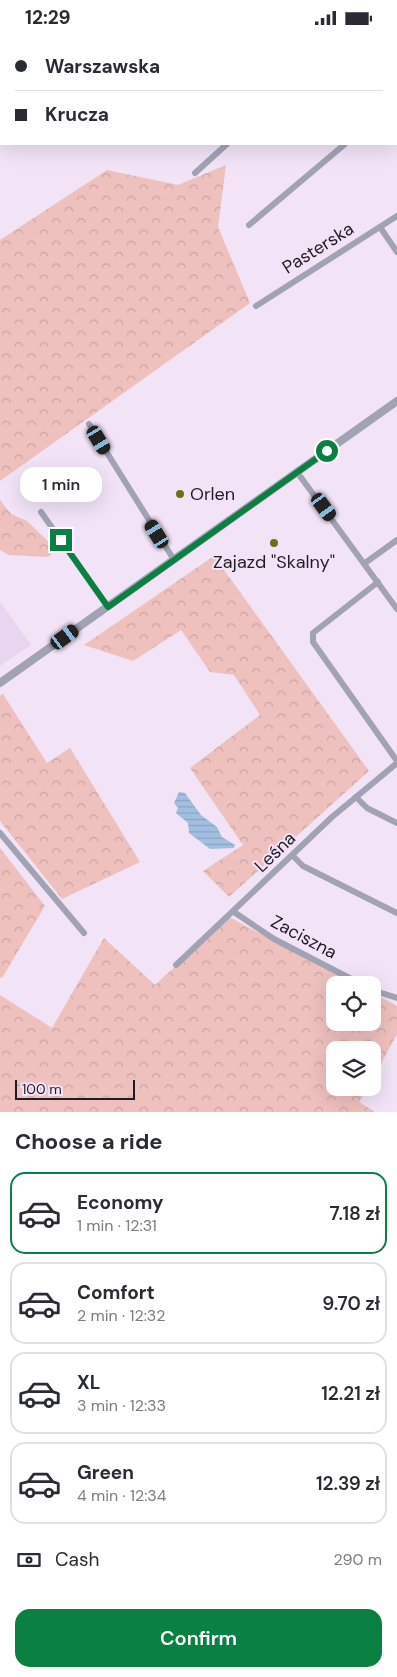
<!DOCTYPE html>
<html lang="en">
<head>
<meta charset="utf-8">
<style>
  body { margin:0; font-family:"DM Sans",sans-serif; background:#f7f7f7; color:#2b2b33; height:100vh; display:flex; flex-direction:column; font-size:19px; white-space:nowrap }
  * { box-sizing:border-box; margin:0 }
  p { font-size:16px; color:#7c7c81 }
  .icon { flex:none; width:28px; height:28px; fill:none; stroke:currentColor; stroke-width:2; stroke-linecap:round; stroke-linejoin:round }
  .map { position:relative; height:1077px; overflow:hidden }
  .side { display:flex; flex-direction:column; background:#fff; flex:1 }
  .side>* { flex:none }
  .top-card { position:absolute; left:0px; top:0px; width:398px; height:110px; box-shadow:0 5px 20px #0002; display:grid; align-content:center; height:110px; padding:0 15px; background:#fff }
  .tools { position:absolute; left:326px; top:941px; display:grid; gap:10px }
  .tools a { display:grid; place-items:center; width:55px; height:55px; border-radius:10px; background:#fff; box-shadow:0 5px 20px #0002; font-size:25px }
  .scale { position:absolute; left:15px; bottom:12px; width:120px; box-sizing:border-box; padding-left:5px; border:2px solid #211c23; border-top:0; font-size:14px; line-height:18px; white-space:nowrap; color:#211c23; -webkit-text-stroke:4px #f2e3f7; paint-order:stroke }
  .end { position:absolute; width:22px; height:22px; margin:-11px; border:6px solid #0b8043; background:#fff; box-shadow:0 0 0 2px #fff }
  .from { border-radius:50% }
  .bubble { position:absolute; height:35px; border-radius:15px; background:#fff; box-shadow:0 5px 20px #0002; font-size:16px; font-weight:600; line-height:35px; text-align:center }
  .car { position:absolute; width:15px; height:30px; margin:-15px -8px; border-radius:6px; box-shadow:0 0 4px 1px #0007; background:linear-gradient(#222 24%,#8ab4d8 0 40%,#222 0 76%,#8ab4d8 0 86%,#222 0) }
  .top-card b { display:flex; align-items:center; gap:18px; height:48px; font-size:19px }
  .top-card b+b { border-top:1px solid #e1e1e2 }
  .top-card i { width:12px; height:12px; background:#2b2b33 }
  ul { padding:0; list-style:none }
  li { display:flex; align-items:center; gap:15px; height:82px; margin:0 10px 8px; padding:0 5px; border:2px solid #e1e1e2; border-radius:15px }
  li div { flex:1 }
  li b { display:block; font-size:19px }
  li em { font-style:normal; font-weight:600 }
  li.on { border-color:#0b8043 }
  li>.icon { width:45px; height:45px; stroke-width:1.5 }
  h2 { padding:0 15px; font-size:22px; line-height:60px }
  .pay { display:flex; align-items:center; gap:12px; height:55px; padding:0 15px; font-size:19px }
  .pay p { margin-inline-start:auto }
  .action { display:flex; gap:10px; margin-top:auto; padding:10px 15px }
  .action a { flex:1; height:58px; border-radius:15px; background:#0b8043; color:#fff; font-size:20px; font-weight:600; line-height:58px; text-align:center }
  .status { display:flex; justify-content:space-between; align-items:center; height:35px; padding:0 25px; background:#fff; direction:ltr }
  .status svg { height:14px; fill:currentColor }
  .map>svg:first-child { display:block }
</style>
</head>
<body>
<div class="status"><b>12:29</b><svg viewBox="0 0 49 12"><path d="M0 12V9h3v3zM5 12V6h3v6zM10 12V3h3v9zM15 12V0h3v12zM26 1h20v11H26zM47 4h2v5h-2z"/></svg></div>
<div class="map">
<svg width="397" height="1077" viewBox="0 0 397 1077">
  <defs>
    <pattern id="forest-crowns" width="20" height="18" patternUnits="userSpaceOnUse" patternTransform="scale(1.25)"><rect width="20" height="18" fill="#eec0be"/><path d="M2 6a3 3 0 1 1 6 0M12 15a3 3 0 1 1 6 0" fill="none" stroke="#cca4a3"/></pattern>
    <pattern id="water-rules" width="6" height="5" patternUnits="userSpaceOnUse" patternTransform="scale(1.25)"><rect width="6" height="5" fill="#a2bfe1"/><path d="M0 2.5h6" fill="none" stroke="#8ba4c1"/></pattern>
  </defs>
  <rect width="100%" height="100%" fill="#f2e3f7"/>
  <polygon fill="#e8d5ef" points="0,567 31,610 0,631"/>
  <g fill="url(#forest-crowns)">
    <polygon points="226,130 218,192 250,268 0,446 0,205 107,135 178,150"/>
    <polygon points="0,465 11,479 27,486 56,514 48,522 9,520 0,515"/>
    <polygon points="214,521 369,736 229,862 203,836 243,810 190,733 260,680 234,640 210,637 181,595 133,626 84,610"/>
    <polygon points="3,659 47,728 70,713 140,827 62,864 0,786 0,661"/>
    <polygon points="0,813 45,871 2,943 0,942"/>
    <polygon points="229,882 358,950 335,950 335,988 372,988 373,958 397,971 397,999 373,1044 372,1015 335,1015 335,1052 368,1053 359,1067 375,1077 0,1077 0,960 52,993 104,903 155,950"/>
  </g>
  <polygon fill="url(#water-rules)" points="179,757 185,758 201,780 217,792 222,802 235,810 234,813 210,814 189,798 188,788 176,778 178,773 174,768"/>
  <g fill="none" stroke-linecap="round" stroke-linejoin="round">
    <g stroke="#a2a2b5" stroke-width="6">
      <polyline points="351,0 352,1"/>
      <polyline points="117,1 118,0"/>
      <polyline points="396,68 397,69"/>
      <polyline points="195,138 227,109"/>
      <polyline points="249,190 345,109"/>
      <polyline points="380,192 397,217"/>
      <polyline points="256,271 397,181"/>
      <polyline points="89,389 174,525"/>
      <polyline points="297,437 397,574"/>
      <polyline points="41,477 108,572"/>
      <polyline points="365,528 397,505"/>
      <polyline points="378,547 313,598 313,607 397,726"/>
      <polyline points="356,762 367,773 397,788"/>
      <polyline points="0,798 84,898"/>
      <polyline points="293,821 303,831 397,878"/>
      <polyline points="234,877 274,904 363,950"/>
      <polyline points="176,930 332,782 397,728"/>
      <polyline points="372,955 397,963"/>
    </g>
    <polyline stroke="#a2a2b5" stroke-width="8" points="0,648 397,366"/>
  </g>
  <g fill="none" stroke-linecap="round" stroke-linejoin="round">
    <polyline stroke="#0b8043" stroke-width="6" points="61,505 108,572 327,416"/>
  </g>
  <g fill="#68711a" stroke="#f2e3f7" stroke-width="2">
    <circle cx="180" cy="459" r="5"/>
    <circle cx="274" cy="508" r="5"/>
  </g>
  <g text-anchor="middle" dominant-baseline="central" stroke-width="4" stroke-linejoin="round" paint-order="stroke">
    <g font-size="18" fill="#211c23" stroke="#f2e3f7">
      <text transform="translate(318 213) rotate(-32)">Pasterska</text>
      <text transform="translate(275 817) rotate(-44)">Leśna</text>
      <text transform="translate(304 902) rotate(28)">Zaciszna</text>
    </g>
    <g font-size="18" fill="#211c23" stroke="#f2e3f7" text-anchor="start">
      <text x="190" y="459">Orlen</text>
      <text x="274" y="527" text-anchor="middle">Zajazd "Skalny"</text>
    </g>
  </g>
</svg>
<div class="tools">
<a><svg class="icon" aria-label="locate" viewBox="0 0 24 24"><circle cx="12" cy="12" r="6"/><path d="M12 2v4M12 18v4M2 12h4M18 12h4"/></svg></a>
<a><svg class="icon" aria-label="layers" viewBox="0 0 24 24"><path d="M12 4l9 5-9 5-9-5zM3 14l9 5 9-5"/></svg></a>
</div>
<div class="scale">100 m</div>
<i class="end from" style="left:327px;top:416px"></i>
<i class="end" style="left:61px;top:505px"></i>
<div class="bubble" style="left:20px;top:432px;width:82px">1 min</div>
<i class="car" style="left:99px;top:405px;rotate:149deg"></i>
<i class="car" style="left:324px;top:472px;rotate:144deg"></i>
<i class="car" style="left:157px;top:499px;rotate:328deg"></i>
<i class="car" style="left:65px;top:602px;rotate:54deg"></i>
<div class="top-card">
<b><i class="from"></i>Warszawska</b>
<b><i></i>Krucza</b>
</div>
</div>
<section class="side">
<h2>Choose a ride</h2>
<ul>
<li class="on"><svg class="icon" aria-label="car" viewBox="0 0 24 24"><path d="M5 17H2v-5l4-1 3-4h7l3 4 3 1v5h-3M9 17h6M6 11h13"/><circle cx="7" cy="17" r="2"/><circle cx="17" cy="17" r="2"/></svg><div><b>Economy</b><p>1 min · 12:31</p></div><em>7.18 zł</em></li>
<li><svg class="icon" aria-label="car" viewBox="0 0 24 24"><path d="M5 17H2v-5l4-1 3-4h7l3 4 3 1v5h-3M9 17h6M6 11h13"/><circle cx="7" cy="17" r="2"/><circle cx="17" cy="17" r="2"/></svg><div><b>Comfort</b><p>2 min · 12:32</p></div><em>9.70 zł</em></li>
<li><svg class="icon" aria-label="car" viewBox="0 0 24 24"><path d="M5 17H2v-5l4-1 3-4h7l3 4 3 1v5h-3M9 17h6M6 11h13"/><circle cx="7" cy="17" r="2"/><circle cx="17" cy="17" r="2"/></svg><div><b>XL</b><p>3 min · 12:33</p></div><em>12.21 zł</em></li>
<li><svg class="icon" aria-label="car" viewBox="0 0 24 24"><path d="M5 17H2v-5l4-1 3-4h7l3 4 3 1v5h-3M9 17h6M6 11h13"/><circle cx="7" cy="17" r="2"/><circle cx="17" cy="17" r="2"/></svg><div><b>Green</b><p>4 min · 12:34</p></div><em>12.39 zł</em></li>
</ul>
<div class="pay"><svg class="icon" aria-label="cash" viewBox="0 0 24 24"><path d="M3 7h18v10H3z"/><circle cx="12" cy="12" r="2"/></svg>Cash<p>290 m</p></div>
<div class="action"><a>Confirm</a></div>
</section>
</body>
</html>
